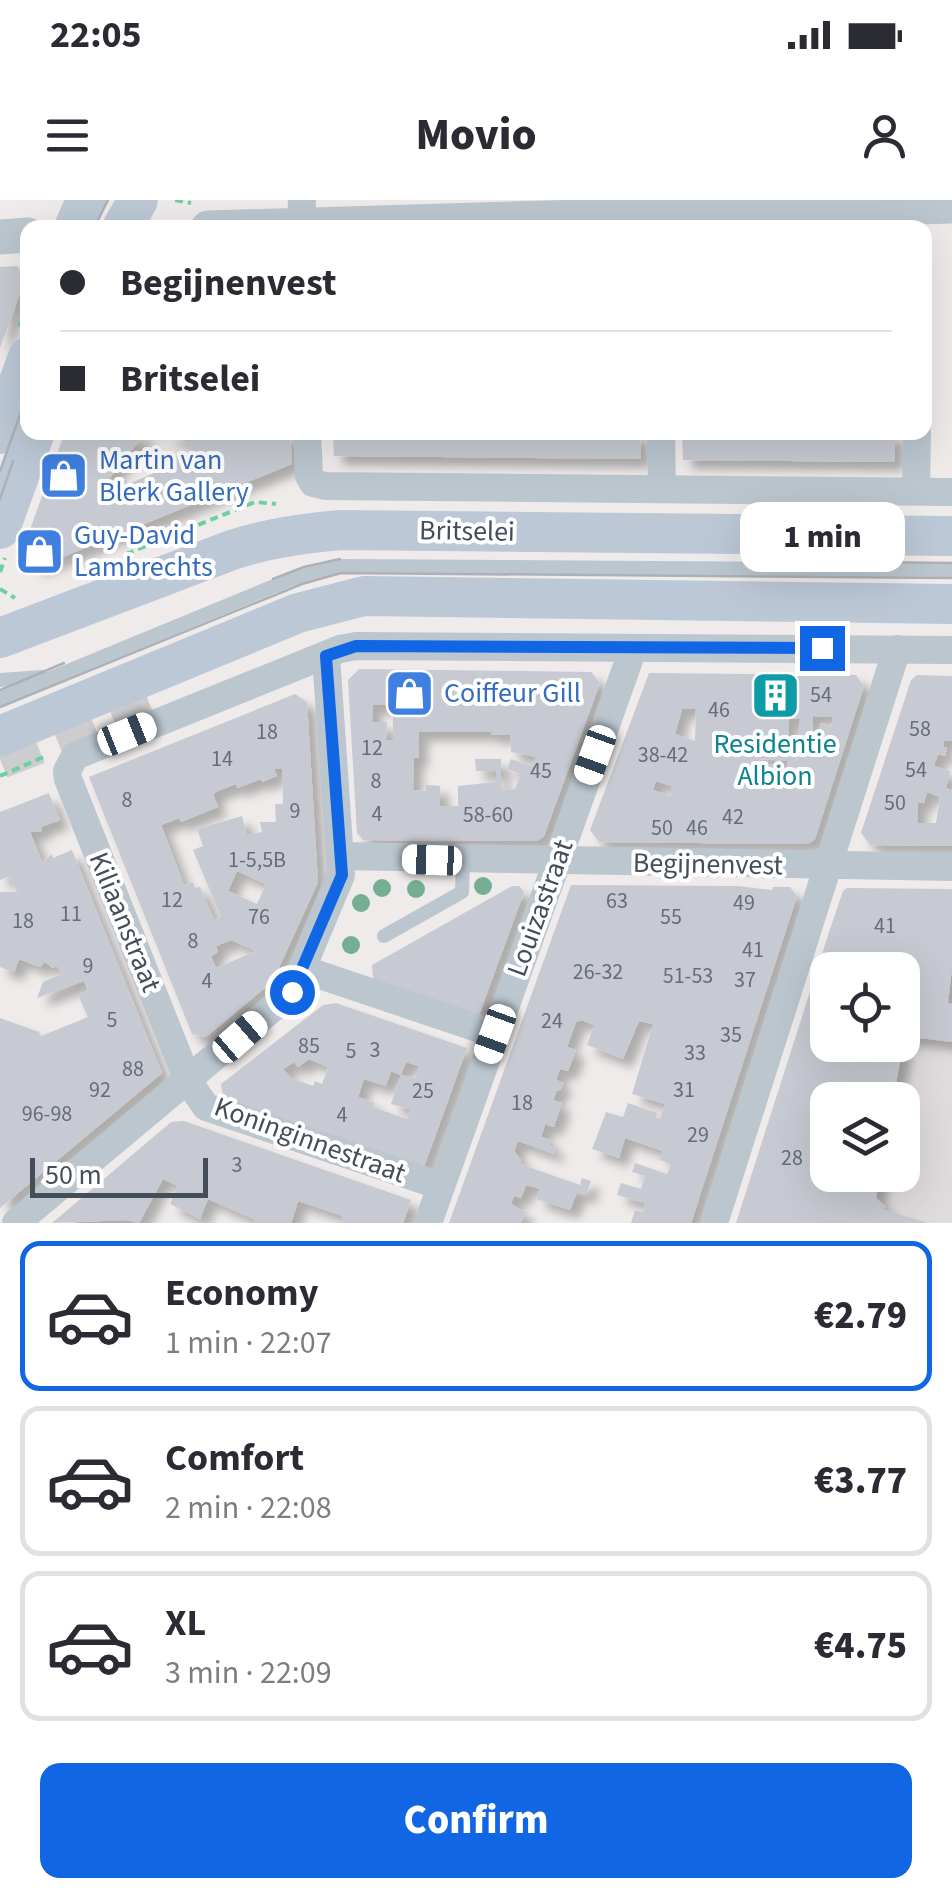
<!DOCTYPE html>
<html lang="en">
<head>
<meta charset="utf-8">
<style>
  body { margin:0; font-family:"Source Sans 3",sans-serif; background:#f2f2f3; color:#2b2b33; height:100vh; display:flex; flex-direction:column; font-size:38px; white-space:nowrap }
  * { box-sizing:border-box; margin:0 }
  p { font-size:32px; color:#7c7c81 }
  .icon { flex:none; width:55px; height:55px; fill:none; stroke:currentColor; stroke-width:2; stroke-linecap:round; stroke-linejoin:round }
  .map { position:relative; height:1023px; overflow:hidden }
  .details { display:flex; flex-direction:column; background:#fff; flex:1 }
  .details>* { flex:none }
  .guide { position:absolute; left:20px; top:20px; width:912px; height:220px; border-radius:20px; box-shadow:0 10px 40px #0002; display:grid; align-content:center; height:220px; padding:0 40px; background:#fff }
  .tools { position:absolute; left:810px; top:752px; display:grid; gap:20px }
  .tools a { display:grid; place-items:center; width:110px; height:110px; border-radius:20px; background:#fff; box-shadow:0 10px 40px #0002; font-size:50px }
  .scale { position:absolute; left:30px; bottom:25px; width:178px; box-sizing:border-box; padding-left:10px; border:5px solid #434e5a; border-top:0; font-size:28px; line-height:35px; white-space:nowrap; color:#434e5a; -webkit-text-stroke:8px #fff; paint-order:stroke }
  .end { position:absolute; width:45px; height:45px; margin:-22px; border:12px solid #1166e3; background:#fff; box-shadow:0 0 0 5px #fff }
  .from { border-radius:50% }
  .bubble { position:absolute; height:70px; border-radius:20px; background:#fff; box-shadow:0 10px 40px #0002; font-size:32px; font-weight:800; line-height:70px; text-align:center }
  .car { position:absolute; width:30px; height:60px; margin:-30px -15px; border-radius:12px; box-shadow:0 0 8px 2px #0007; background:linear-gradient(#fff 24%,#345 0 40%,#fff 0 76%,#345 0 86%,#fff 0) }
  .guide b { display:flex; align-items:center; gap:35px; height:95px; font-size:38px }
  .guide b+b { border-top:2px solid #e1e1e2 }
  .guide i { width:25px; height:25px; background:#2b2b33 }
  ul { padding:18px 0 0; list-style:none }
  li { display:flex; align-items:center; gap:30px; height:150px; margin:0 20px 15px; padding:0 20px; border:5px solid #e1e1e2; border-radius:20px }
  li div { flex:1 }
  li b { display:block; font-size:38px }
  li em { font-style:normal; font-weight:800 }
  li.current { border-color:#1166e3 }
  li>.icon { width:90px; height:90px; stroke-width:1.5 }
  .cta { display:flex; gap:20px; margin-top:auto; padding:20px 40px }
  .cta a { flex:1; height:115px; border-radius:20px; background:#1166e3; color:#fff; font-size:40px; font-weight:800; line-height:115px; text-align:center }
  .status { display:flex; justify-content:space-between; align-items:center; height:70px; padding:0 50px; background:#fff; direction:ltr }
  .status svg { height:28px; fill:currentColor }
  header { display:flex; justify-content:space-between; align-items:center; height:130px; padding:0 40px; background:#fff; font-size:45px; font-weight:800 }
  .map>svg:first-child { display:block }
</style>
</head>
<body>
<div class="status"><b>22:05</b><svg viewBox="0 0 49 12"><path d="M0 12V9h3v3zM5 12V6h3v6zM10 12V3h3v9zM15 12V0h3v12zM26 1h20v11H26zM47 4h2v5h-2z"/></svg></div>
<header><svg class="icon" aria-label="menu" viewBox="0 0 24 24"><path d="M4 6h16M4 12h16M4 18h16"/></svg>Movio<svg class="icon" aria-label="person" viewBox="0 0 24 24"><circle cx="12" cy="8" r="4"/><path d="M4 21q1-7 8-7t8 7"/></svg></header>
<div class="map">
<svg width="952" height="1023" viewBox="0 0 952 1023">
  <defs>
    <filter id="shadow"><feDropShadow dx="9" dy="9" stdDeviation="5" flood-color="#0004"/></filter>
  </defs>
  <rect width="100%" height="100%" fill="#efebeb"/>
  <polygon fill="#e0dcdd" points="952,689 952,1023 824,1023 834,975 902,975 902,900 850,900 860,845 902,845 903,812"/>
  <g fill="#c7cad2" fill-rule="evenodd" filter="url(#shadow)">
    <polygon points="17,66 26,77 0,148 0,67"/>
    <polygon points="65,232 146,232 109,279 115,297 123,293 119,282 126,279 128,284 159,271 155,262 172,254 173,257 178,255 182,263 195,257 189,243 167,235 168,232 290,232 292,264 38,367 22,352"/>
    <polygon points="333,232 640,232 641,259 334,256"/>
    <polygon points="682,232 895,232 895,262 683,260"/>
    <path d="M359 469 591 472 600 483 544 636 537 641 363 640 357 633 348 480ZM373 505H393V540H386L387 522H372ZM419 532H491V535H510L511 552 536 557 532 566 511 559 507 569 521 574 515 589 501 590V559H475L476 571H496V582L458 586V606H440V586L426 585V591L413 590 414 558H419Z"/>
    <path d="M649 473 856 475 864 486 815 639 808 644 599 642 590 630ZM682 509H696L695 541 675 534ZM813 516 833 517 831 527 821 523 815 541 807 539 803 555 799 553 797 559 788 556 789 519H800L799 536 812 535ZM739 538H761V551L738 549ZM760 559 787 561V570L799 574 796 583 780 577 774 587 775 564H760ZM656 581 671 586V596L653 590Z"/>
    <path d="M917 475 952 476V541L944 540 943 547 947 548 945 556 938 554 934 566 950 571 946 588 952 590V646L870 645 861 633 911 480ZM927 592 940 597 936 623H918V602L924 603Z"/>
    <path d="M295 494 307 502 318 682 273 781 206 837 192 834 89 577ZM282 568 283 604H275L276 622H260L262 632 247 635 242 616 197 629 203 646 193 650 221 717 214 720 200 687 195 688 193 682 184 685 161 625 179 618 181 622 218 607 213 594 220 590 236 584 237 588 261 579 262 582 277 576 274 569ZM237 671 266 684 257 704 228 691ZM231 740 256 751 216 768 211 756 218 752 216 746Z"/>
    <polygon points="49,593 60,620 41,627 42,631 30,632 42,662 52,654 53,658 72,650 162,873 0,1008 0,818 39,832 41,836 88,817 78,795 88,791 84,781 37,798 43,782 61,774 57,766 53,768 45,762 40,767 19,759 14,772 0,767 0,692 17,692 10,676 0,680 0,612"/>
    <polygon points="571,685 738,686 772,690 773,687 790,687 797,696 691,1023 631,1023 635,1010 643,1012 645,1003 617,995 621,983 641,989 645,976 632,972 635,963 667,974 671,964 660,960 663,951 625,938 619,958 592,949 606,912 623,917 628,903 657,913 656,918 660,919 665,904 632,894 653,824 639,821 623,859 587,845 594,825 581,820 576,822 567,847 576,850 568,871 560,869 556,880 564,883 560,891 557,890 553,900 562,903 554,927 545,924 541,937 551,940 549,946 556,948 554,954 518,941 514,951 521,960 520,964 580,985 582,978 591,981 586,995 577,992 570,1010 536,999 540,989 526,985 521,998 514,996 511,1004 525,1012 521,1023 449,1023"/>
    <polygon points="512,686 519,686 524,692 479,815 373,779 372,765"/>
    <polygon points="847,688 952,689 952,768 948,803 952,804 952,842 912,837 902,844 902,770 872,770 854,764 852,770 828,770 828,845 903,845 893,900 850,900 852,886 839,882 833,900 828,900 828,975 880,975 876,998 886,1007 882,1009 927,1023 736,1023 831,726 843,691"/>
    <path d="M336 803 467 848 424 967 223 897 221 884 323 805ZM309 859 328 867 322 884 315 881 313 886 291 878 283 869 294 862 298 867ZM406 862 419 866 415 878 401 875ZM391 871 401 875 391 904 410 909 407 919 373 907 375 903 358 897 364 879 386 886Z"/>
    <polygon points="184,921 411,1000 403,1023 341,1023 343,1016 298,1001 291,1023 255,1023 256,1020 208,999 200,1019 170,1004 178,986 163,979 139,1023 127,1020 52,1023 171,922"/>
  </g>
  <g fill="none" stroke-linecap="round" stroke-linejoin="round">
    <polyline stroke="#cdccce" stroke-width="40" stroke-dasharray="40 20" stroke-linecap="butt" points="0,559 148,500"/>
    <g stroke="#6dcfa2" stroke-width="4" stroke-dasharray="8 5" stroke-linecap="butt">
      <polyline points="175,0 191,3"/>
      <polyline points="19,127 28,103"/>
      <polyline points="126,354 255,302 276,304"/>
      <polyline points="0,372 5,358"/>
      <polyline points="0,389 15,398"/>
      <polyline points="0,576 46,556"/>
    </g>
    <g stroke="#bbc6cf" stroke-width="14">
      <polyline points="0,480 42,477"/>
      <polyline points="0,499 289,380 339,366 952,370"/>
      <polyline points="384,736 462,692 463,661"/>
    </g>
    <g stroke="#bbc6cf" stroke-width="28">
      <polyline points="301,28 302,0"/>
      <polyline points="307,232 309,276 313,283 325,286 952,292"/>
      <polyline points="661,232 662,289"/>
      <polyline points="916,291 917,232"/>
      <polyline points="340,656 952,667"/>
      <polyline points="302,769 495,834"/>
      <polyline points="441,986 206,907 188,881 68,579 67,571 75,556 340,449 356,446 952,450"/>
      <polyline points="16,1023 292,792 341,675 326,456"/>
      <polyline points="428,1023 633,449"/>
      <polyline points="714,1023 897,449"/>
    </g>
    <g stroke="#bbc6cf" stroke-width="35">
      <polyline points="208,28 952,6"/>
      <polyline points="0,37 28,35"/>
    </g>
    <g stroke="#bdc8d6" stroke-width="40">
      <polyline points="74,28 86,0"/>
      <polyline points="122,28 138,0"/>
      <polyline points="0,234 28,157"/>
      <polyline points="0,329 35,232"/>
      <path d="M0 438 232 350C268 338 304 333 341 330L952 336"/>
      <polyline points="0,536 298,413 364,396 952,404"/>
    </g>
    <g stroke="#adb1b7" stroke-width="2.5">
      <polyline points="94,28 108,0"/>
      <polyline points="0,271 28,192"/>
      <polyline points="0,299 13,261"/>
      <polyline points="870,362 952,363"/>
      <polyline points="273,379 304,367 340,359"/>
      <polyline points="0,490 64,463"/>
      <polyline points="0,507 302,384 341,373 952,378"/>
    </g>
  </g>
  <g fill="#75ae93">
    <circle cx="483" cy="686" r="9"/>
    <circle cx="382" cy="688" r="9"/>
    <circle cx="416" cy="689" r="9"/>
    <circle cx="361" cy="703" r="9"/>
    <circle cx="351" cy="745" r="9"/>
  </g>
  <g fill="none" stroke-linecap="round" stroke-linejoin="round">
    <polyline stroke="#1166e3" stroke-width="12" points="292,792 342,675 326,456 356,446 822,448"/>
  </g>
  <defs>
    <symbol id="shop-square" viewBox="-11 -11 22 22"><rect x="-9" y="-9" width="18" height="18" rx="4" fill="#3f7fe0" stroke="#fff"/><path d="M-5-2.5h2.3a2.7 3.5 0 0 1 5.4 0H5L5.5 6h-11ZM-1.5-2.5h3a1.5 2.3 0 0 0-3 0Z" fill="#fff"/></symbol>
    <symbol id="building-square" viewBox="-11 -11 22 22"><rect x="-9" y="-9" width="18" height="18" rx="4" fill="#0f9aa8" stroke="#fff"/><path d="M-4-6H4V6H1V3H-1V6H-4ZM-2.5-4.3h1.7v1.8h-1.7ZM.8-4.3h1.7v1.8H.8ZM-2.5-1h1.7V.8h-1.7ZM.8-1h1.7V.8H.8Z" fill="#fff"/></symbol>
  </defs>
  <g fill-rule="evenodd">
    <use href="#shop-square" x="36" y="248" width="55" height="55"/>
    <use href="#shop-square" x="12" y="324" width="55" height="55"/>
    <use href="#shop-square" x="382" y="466" width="55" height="55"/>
    <use href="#building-square" x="748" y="468" width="55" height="55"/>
  </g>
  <g text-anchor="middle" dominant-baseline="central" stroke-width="8" stroke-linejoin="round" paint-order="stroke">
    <g font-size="22" fill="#646d78">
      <text x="821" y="495">54</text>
      <text x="719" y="510">46</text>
      <text x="920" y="529">58</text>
      <text x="267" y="532">18</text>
      <text x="372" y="548">12</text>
      <text x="663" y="555">38-42</text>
      <text x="222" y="559">14</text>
      <text x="916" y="570">54</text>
      <text x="541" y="571">45</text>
      <text x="376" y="581">8</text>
      <text x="127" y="600">8</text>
      <text x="895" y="603">50</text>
      <text x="295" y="611">9</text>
      <text x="377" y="614">4</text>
      <text x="488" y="615">58-60</text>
      <text x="733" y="617">42</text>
      <text x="662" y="628">50</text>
      <text x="697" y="628">46</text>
      <text x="257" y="660">1-5,5B</text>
      <text x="172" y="700">12</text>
      <text x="617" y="701">63</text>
      <text x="744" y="703">49</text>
      <text x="71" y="714">11</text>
      <text x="259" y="717">76</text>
      <text x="671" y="717">55</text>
      <text x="23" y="721">18</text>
      <text x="885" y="726">41</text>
      <text x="193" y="741">8</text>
      <text x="753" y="750">41</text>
      <text x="88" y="766">9</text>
      <text x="598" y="772">26-32</text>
      <text x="688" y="776">51-53</text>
      <text x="745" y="780">37</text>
      <text x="207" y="781">4</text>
      <text x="112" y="820">5</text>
      <text x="552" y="821">24</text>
      <text x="731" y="835">35</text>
      <text x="309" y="846">85</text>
      <text x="375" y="850">3</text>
      <text x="351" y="851">5</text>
      <text x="695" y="853">33</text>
      <text x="133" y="869">88</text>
      <text x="100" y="890">92</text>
      <text x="684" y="890">31</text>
      <text x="423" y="891">25</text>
      <text x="522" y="903">18</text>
      <text x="47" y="914">96-98</text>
      <text x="342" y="915">4</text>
      <text x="698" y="935">29</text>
      <text x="792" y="958">28</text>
      <text x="237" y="965">3</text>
    </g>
    <g font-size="28" fill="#366cbe" stroke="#fff" text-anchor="start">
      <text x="99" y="260">Martin van<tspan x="99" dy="32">Blerk Gallery</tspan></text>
      <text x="74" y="335">Guy-David<tspan x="74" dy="32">Lambrechts</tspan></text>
      <text x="444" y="493">Coiffeur Gill</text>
    </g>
    <g font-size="28" fill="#434e5a" stroke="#fff">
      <text transform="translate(467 331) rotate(1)">Britselei</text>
      <text transform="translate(708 664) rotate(1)">Begijnenvest</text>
      <text transform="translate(540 708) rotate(-70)">Louizastraat</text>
      <text transform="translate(125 722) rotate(68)">Kiliaanstraat</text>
      <text transform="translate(310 940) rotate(20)">Koninginnestraat</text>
    </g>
    <g font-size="28" fill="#0d838f" stroke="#fff">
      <text x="775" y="544">Residentie<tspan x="775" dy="32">Albion</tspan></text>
    </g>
  </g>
</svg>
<div class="tools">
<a><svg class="icon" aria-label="locate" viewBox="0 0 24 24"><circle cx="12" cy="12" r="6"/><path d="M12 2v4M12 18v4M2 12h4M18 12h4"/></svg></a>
<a><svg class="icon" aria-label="layers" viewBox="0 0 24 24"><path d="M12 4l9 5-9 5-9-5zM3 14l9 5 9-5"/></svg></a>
</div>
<div class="scale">50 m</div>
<i class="end from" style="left:292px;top:792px"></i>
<i class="end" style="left:822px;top:448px"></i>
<div class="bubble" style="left:740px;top:302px;width:165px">1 min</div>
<i class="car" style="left:127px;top:534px;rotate:68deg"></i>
<i class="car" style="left:595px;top:555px;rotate:200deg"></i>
<i class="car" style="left:432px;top:660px;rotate:272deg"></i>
<i class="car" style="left:495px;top:834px;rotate:200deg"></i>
<i class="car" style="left:240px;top:837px;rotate:49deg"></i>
<div class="guide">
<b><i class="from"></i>Begijnenvest</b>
<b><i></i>Britselei</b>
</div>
</div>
<section class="details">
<ul>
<li class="current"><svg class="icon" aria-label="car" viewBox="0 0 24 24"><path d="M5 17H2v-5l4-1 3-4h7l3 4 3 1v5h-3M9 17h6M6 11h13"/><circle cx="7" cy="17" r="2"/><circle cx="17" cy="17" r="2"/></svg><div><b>Economy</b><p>1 min · 22:07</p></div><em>€2.79</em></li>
<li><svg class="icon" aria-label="car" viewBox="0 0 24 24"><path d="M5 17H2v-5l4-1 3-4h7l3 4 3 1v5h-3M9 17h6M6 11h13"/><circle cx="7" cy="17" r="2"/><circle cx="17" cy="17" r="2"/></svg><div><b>Comfort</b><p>2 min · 22:08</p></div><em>€3.77</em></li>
<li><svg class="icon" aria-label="car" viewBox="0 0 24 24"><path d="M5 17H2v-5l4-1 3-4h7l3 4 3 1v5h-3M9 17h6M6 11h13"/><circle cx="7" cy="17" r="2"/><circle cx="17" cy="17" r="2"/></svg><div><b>XL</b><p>3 min · 22:09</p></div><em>€4.75</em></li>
</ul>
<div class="cta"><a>Confirm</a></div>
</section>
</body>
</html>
